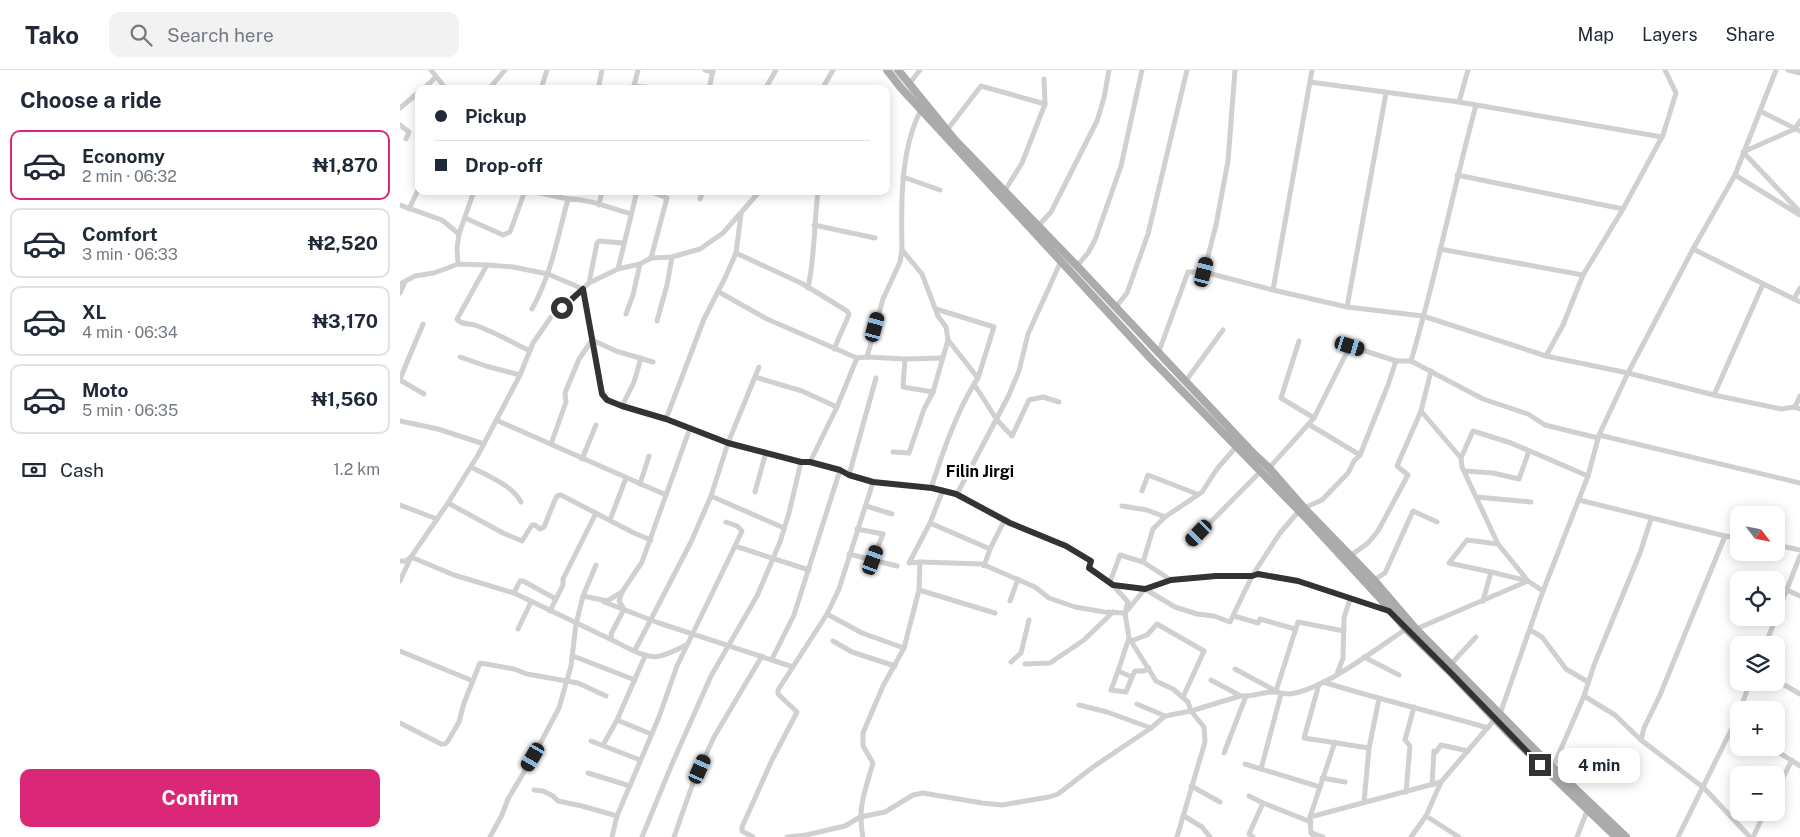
<!DOCTYPE html>
<html lang="en">
<head>
<meta charset="utf-8">
<style>
  body { margin:0; font-family:"Public Sans",sans-serif; background:#f2f2f3; color:#1f2937; height:100vh; display:flex; flex-direction:column; font-size:19px; white-space:nowrap }
  * { box-sizing:border-box; margin:0 }
  p { font-size:16px; color:#747a83 }
  .icon { flex:none; width:28px; height:28px; fill:none; stroke:currentColor; stroke-width:2; stroke-linecap:round; stroke-linejoin:round }
  .map { position:relative; flex:1; overflow:hidden }
  .sheet { display:flex; flex-direction:column; background:#fff; width:400px }
  .sheet>* { flex:none }
  .guide { position:absolute; left:15px; top:15px; width:475px; height:110px; border-radius:10px; box-shadow:0 2px 12px #0003; display:grid; align-content:center; height:110px; padding:0 20px; background:#fff }
  .needle { width:32px; rotate:122deg }
  .fabs { position:absolute; left:1330px; top:436px; display:grid; gap:10px }
  .fabs a { display:grid; place-items:center; width:55px; height:55px; border-radius:10px; background:#fff; box-shadow:0 2px 12px #0003; font-size:25px }
  .end { position:absolute; width:22px; height:22px; margin:-11px; border:6px solid #333; background:#fff; box-shadow:0 0 0 2px #fff }
  .from { border-radius:50% }
  .bubble { position:absolute; height:35px; border-radius:10px; background:#fff; box-shadow:0 2px 12px #0003; font-size:16px; font-weight:700; line-height:35px; text-align:center }
  .car { position:absolute; width:15px; height:30px; margin:-15px -8px; border-radius:6px; box-shadow:0 0 4px 1px #0007; background:linear-gradient(#222 24%,#8ab4d8 0 40%,#222 0 76%,#8ab4d8 0 86%,#222 0) }
  .guide b { display:flex; align-items:center; gap:18px; height:48px; font-size:19px }
  .guide b+b { border-top:1px solid #e0e1e3 }
  .guide i { width:12px; height:12px; background:#1f2937 }
  ul { padding:0; list-style:none }
  li { display:flex; align-items:center; gap:15px; height:70px; margin:0 10px 8px; padding:0 10px; border:2px solid #e0e1e3; border-radius:10px }
  li div { flex:1 }
  li b { display:block; font-size:19px }
  li em { font-style:normal; font-weight:700 }
  li.selected { border-color:#db2777 }
  li>.icon { width:45px; height:45px; stroke-width:1.5 }
  h2 { padding:0 20px; font-size:22px; line-height:60px }
  .pay { display:flex; align-items:center; gap:12px; height:55px; padding:0 20px; font-size:19px }
  .pay p { margin-inline-start:auto }
  .action { display:flex; gap:10px; margin-top:auto; padding:10px 20px }
  .action a { flex:1; height:58px; border-radius:10px; background:#db2777; color:#fff; font-size:20px; font-weight:700; line-height:58px; text-align:center }
  header { display:flex; align-items:center; gap:30px; box-sizing:border-box; height:70px; padding:0 25px; background:#fff; border-bottom:1px solid #e0e1e3 }
  header strong { font-size:24px }
  nav { display:flex; gap:28px; margin-inline-start:auto; font-size:18px }
  .search { width:350px; height:45px; background:#f2f2f3; display:flex; align-items:center; gap:12px; box-sizing:border-box; padding:0 18px; border-radius:10px; color:#747a83; font-size:19px }
  main { display:flex; flex:1; min-height:0 }
  .map>svg:first-child { display:block }
</style>
</head>
<body>
<header>
<strong>Tako</strong>
<div class="search"><svg class="icon" aria-label="search" viewBox="0 0 24 24"><circle cx="10" cy="10" r="6"/><path d="M15 15l6 6"/></svg>Search here</div>
<nav><a>Map</a><a>Layers</a><a>Share</a></nav>
</header>
<main>
<section class="sheet">
<h2>Choose a ride</h2>
<ul>
<li class="selected"><svg class="icon" aria-label="car" viewBox="0 0 24 24"><path d="M5 17H2v-5l4-1 3-4h7l3 4 3 1v5h-3M9 17h6M6 11h13"/><circle cx="7" cy="17" r="2"/><circle cx="17" cy="17" r="2"/></svg><div><b>Economy</b><p>2 min · 06:32</p></div><em>₦1,870</em></li>
<li><svg class="icon" aria-label="car" viewBox="0 0 24 24"><path d="M5 17H2v-5l4-1 3-4h7l3 4 3 1v5h-3M9 17h6M6 11h13"/><circle cx="7" cy="17" r="2"/><circle cx="17" cy="17" r="2"/></svg><div><b>Comfort</b><p>3 min · 06:33</p></div><em>₦2,520</em></li>
<li><svg class="icon" aria-label="car" viewBox="0 0 24 24"><path d="M5 17H2v-5l4-1 3-4h7l3 4 3 1v5h-3M9 17h6M6 11h13"/><circle cx="7" cy="17" r="2"/><circle cx="17" cy="17" r="2"/></svg><div><b>XL</b><p>4 min · 06:34</p></div><em>₦3,170</em></li>
<li><svg class="icon" aria-label="car" viewBox="0 0 24 24"><path d="M5 17H2v-5l4-1 3-4h7l3 4 3 1v5h-3M9 17h6M6 11h13"/><circle cx="7" cy="17" r="2"/><circle cx="17" cy="17" r="2"/></svg><div><b>Moto</b><p>5 min · 06:35</p></div><em>₦1,560</em></li>
</ul>
<div class="pay"><svg class="icon" aria-label="cash" viewBox="0 0 24 24"><path d="M3 7h18v10H3z"/><circle cx="12" cy="12" r="2"/></svg>Cash<p>1.2 km</p></div>
<div class="action"><a>Confirm</a></div>
</section>
<div class="map">
<svg width="1400" height="767" viewBox="0 0 1400 767">
  <rect width="100%" height="100%" fill="#fff"/>
  <g fill="none" stroke-linecap="round" stroke-linejoin="round">
    <g stroke="#d0d0d0" stroke-width="5">
      <polyline points="31,0 46,19"/>
      <polyline points="202,0 199,15 202,18 230,18 234,16 238,0"/>
      <polyline points="305,0 313,2"/>
      <polyline points="1388,0 1400,3"/>
      <polyline points="644,9 645,34"/>
      <polyline points="910,12 1059,32 1262,67"/>
      <polyline points="509,14 520,0"/>
      <polyline points="234,16 265,19"/>
      <polyline points="23,19 36,7"/>
      <polyline points="89,19 105,0"/>
      <polyline points="141,19 147,0"/>
      <polyline points="309,19 313,0"/>
      <polyline points="365,19 376,0"/>
      <polyline points="422,19 433,0"/>
      <polyline points="1059,32 1068,0"/>
      <polyline points="0,38 19,22"/>
      <path d="M521 40C500 79 501 136 502 180L522 204 538 246 546 257 548 270 578 308 574 314 597 350 612 366 629 330 643 327 659 332"/>
      <polyline points="1360,41 1400,61"/>
      <polyline points="1400,51 1395,59 1343,82 1400,142"/>
      <polyline points="0,55 9,62 6,69"/>
      <polyline points="547,60 581,16 645,34 622,93 604,122"/>
      <polyline points="1057,105 1223,139"/>
      <polyline points="1335,105 1400,145"/>
      <polyline points="503,107 540,120"/>
      <path d="M131 121 168 129C158 166 151 205 132 239"/>
      <polyline points="249,121 267,128 251,188"/>
      <path d="M168 129C190 129 209 138 231 144"/>
      <polyline points="300,129 303,121"/>
      <polyline points="0,135 42,150 59,164 57,178 58,194"/>
      <polyline points="199,135 202,121"/>
      <polyline points="9,139 19,118"/>
      <polyline points="65,148 103,165 110,162 125,121"/>
      <polyline points="414,155 475,168"/>
      <polyline points="638,156 651,142 697,51 704,28 709,0"/>
      <polyline points="59,164 74,121"/>
      <polyline points="1040,179 1183,205 1223,139 1263,65 1276,23 1265,0"/>
      <polyline points="1293,179 1400,232"/>
      <polyline points="336,183 403,214 447,241 449,244 448,247 434,279"/>
      <path d="M87 195 57 249C61 255 68 253 75 255 94 262 112 272 130 281"/>
      <polyline points="677,196 688,183 695,170 721,96 742,0"/>
      <polyline points="218,199 237,121"/>
      <polyline points="804,202 873,220 947,237 1023,246 1146,286 1228,303 1314,325 1381,339 1395,337 1400,339"/>
      <polyline points="189,213 197,173 199,171 223,173"/>
      <polyline points="0,214 15,206 34,203 58,194 87,195 113,197 148,204 183,219 202,324 207,329 222,336 266,349 328,373 401,392 410,392 440,400 449,405 473,412 531,418 557,424 610,453 666,476 691,491 689,498 710,512 728,532 725,543 729,568 731,571"/>
      <path d="M408 218C415 186 414 153 418 121"/>
      <polyline points="873,220 912,0"/>
      <polyline points="319,222 367,249 457,288 467,287 505,289 542,288"/>
      <polyline points="0,223 5,212"/>
      <polyline points="1394,229 1400,218"/>
      <polyline points="947,237 986,23"/>
      <polyline points="715,238 727,223 748,164 787,0"/>
      <polyline points="536,239 594,257 578,308"/>
      <polyline points="226,244 233,225 240,194"/>
      <polyline points="257,251 267,215 272,187"/>
      <polyline points="899,271 881,328 914,348"/>
      <polyline points="758,284 788,202 804,202 816,155 828,91 835,0"/>
      <polyline points="1146,286 1163,255 1183,205"/>
      <polyline points="60,287 86,296 120,305"/>
      <polyline points="467,287 483,229 500,192 502,180"/>
      <polyline points="505,289 503,317 533,322"/>
      <polyline points="1011,291 1083,329 1128,344 1145,355 1198,368"/>
      <polyline points="355,307 402,321 437,337"/>
      <polyline points="0,309 23,254"/>
      <polyline points="0,310 24,324"/>
      <polyline points="785,312 823,260"/>
      <polyline points="1314,325 1363,214"/>
      <polyline points="222,336 234,312 241,288"/>
      <polyline points="1395,337 1400,326"/>
      <polyline points="1021,341 1061,388 1062,397 1098,474 1128,511 1091,502"/>
      <polyline points="266,349 304,249 325,208 336,183 341,144"/>
      <polyline points="96,350 266,425"/>
      <polyline points="0,351 38,359 84,374"/>
      <polyline points="910,355 960,385"/>
      <polyline points="1199,365 1400,413"/>
      <polyline points="151,374 166,332 165,323 179,289 192,270 216,281 253,292"/>
      <polyline points="493,382 509,383 524,339 533,322 548,270"/>
      <polyline points="1061,388 1073,361 1111,373 1188,406"/>
      <polyline points="182,389 196,355"/>
      <polyline points="410,392 437,337 457,288"/>
      <path d="M71 397C88 406 112 415 121 432"/>
      <polyline points="869,398 914,348 950,276 996,291"/>
      <polyline points="1065,401 1093,403 1119,409 1129,381"/>
      <polyline points="449,405 476,308"/>
      <polyline points="240,414 249,386"/>
      <path d="M531 418C543 382 555 346 574 314"/>
      <polyline points="742,421 748,405 797,424"/>
      <polyline points="355,422 366,382"/>
      <polyline points="557,424 608,327 619,301 628,264 661,191"/>
      <polyline points="311,426 384,458"/>
      <polyline points="1076,427 1131,432"/>
      <polyline points="1179,430 1325,466"/>
      <polyline points="48,433 103,463 122,471 132,455 135,455 140,459 144,457 155,430 157,426 161,425 234,463 251,470"/>
      <polyline points="0,435 37,449"/>
      <polyline points="466,436 492,444"/>
      <polyline points="722,436 747,440 765,447"/>
      <path d="M904 438 922 430 948 403 954 391 960 385 988 315 996 291H1011C1036 207 1053 120 1076 35"/>
      <polyline points="210,450 226,408"/>
      <polyline points="326,452 337,456 342,461 335,476"/>
      <polyline points="530,453 590,479"/>
      <polyline points="457,459 483,464 473,490"/>
      <polyline points="789,474 860,402"/>
      <polyline points="1376,475 1400,480"/>
      <polyline points="449,484 497,496"/>
      <polyline points="950,486 968,473 978,461 1008,405 997,396 1021,341 1031,301"/>
      <polyline points="0,491 6,491 11,487 54,505 114,523 212,570"/>
      <polyline points="520,492 582,494 635,517 649,528 675,537 704,542 725,543 745,519 771,510 817,506 852,506 858,504 898,511 989,541"/>
      <polyline points="743,492 753,459 765,447 802,422 817,399 836,377"/>
      <polyline points="584,496 590,479 605,449"/>
      <polyline points="974,510 985,503 1013,441 1037,452"/>
      <polyline points="0,511 11,487 48,433 78,385 120,305 133,273 151,247 189,213 218,199 240,194 251,188 272,187 300,179 323,163 360,121"/>
      <polyline points="710,512 720,485 743,492 771,510"/>
      <polyline points="713,515 745,519 775,537 797,544 814,546 830,552 852,506 880,463 899,441"/>
      <polyline points="519,520 595,543"/>
      <polyline points="1387,520 1400,526"/>
      <path d="M222 522 219 531 224 539 211 564 212 570C225 576 246 590 260 586 269 584 278 579 286 575"/>
      <polyline points="114,523 120,511 123,511 156,529"/>
      <polyline points="183,526 207,531 222,522 242,492 290,358"/>
      <polyline points="610,531 618,509"/>
      <polyline points="1083,531 1091,502 1049,493 1067,470 1098,474"/>
      <polyline points="204,532 259,553 393,597"/>
      <polyline points="150,541 163,515 163,509 196,443"/>
      <polyline points="427,544 462,563 504,578"/>
      <polyline points="834,546 858,553 860,549 895,559"/>
      <polyline points="1376,547 1400,486"/>
      <polyline points="118,559 131,532"/>
      <polyline points="1016,559 1128,511 1143,521"/>
      <polyline points="1130,560 1142,567 1166,599 1188,612"/>
      <polyline points="433,571 452,582 495,596"/>
      <polyline points="1365,575 1376,548"/>
      <polyline points="235,580 291,472 311,426 328,373 359,297"/>
      <polyline points="0,581 73,611"/>
      <polyline points="173,586 235,610"/>
      <polyline points="964,587 999,605"/>
      <polyline points="372,589 394,545 440,400"/>
      <polyline points="611,592 621,583 629,550"/>
      <polyline points="625,594 650,593 684,570 713,542"/>
      <polyline points="1051,594 1076,567"/>
      <polyline points="835,599 876,621 898,552 944,561"/>
      <polyline points="718,601 729,568"/>
      <polyline points="937,604 943,588 944,548 950,529"/>
      <polyline points="732,607 726,622 711,620 718,601 732,607 735,601 744,601 749,598"/>
      <polyline points="811,610 839,625"/>
      <polyline points="1376,610 1400,624"/>
      <path d="M923 612C978 629 1033 642 1088 658"/>
      <polyline points="919,614 904,668 969,678"/>
      <polyline points="1184,626 1215,645 1241,670 1304,718 1350,767"/>
      <polyline points="737,634 765,646"/>
      <polyline points="679,635 707,642 751,658"/>
      <polyline points="1340,640 1350,612"/>
      <polyline points="1100,644 1143,521 1188,406 1199,365 1228,303 1293,179 1335,105 1376,0"/>
      <polyline points="217,650 251,664"/>
      <polyline points="0,653 41,674 45,674 48,671 59,652 64,633 80,593 114,599 127,604 178,613 206,626"/>
      <polyline points="1241,670 1244,658 1260,625 1325,466 1339,468"/>
      <polyline points="191,671 240,690"/>
      <polyline points="203,675 217,650 245,586"/>
      <polyline points="1372,678 1400,696"/>
      <polyline points="824,683 846,626"/>
      <polyline points="845,694 920,717"/>
      <polyline points="1153,697 1184,626 1194,595 1240,483 1251,449"/>
      <polyline points="861,699 881,624"/>
      <polyline points="188,703 230,716"/>
      <polyline points="922,708 945,712"/>
      <polyline points="1032,715 1034,681 1036,682 1041,675 1068,681"/>
      <polyline points="791,716 820,732"/>
      <polyline points="134,720 143,721 153,726 158,731 182,736 217,746 259,647 277,596 335,476 409,500"/>
      <polyline points="1376,721 1392,690"/>
      <polyline points="1006,722 1010,676 1005,670 1014,637"/>
      <polyline points="849,726 863,733 849,764 853,767"/>
      <polyline points="964,732 969,678 979,629"/>
      <polyline points="863,733 911,752"/>
      <polyline points="784,746 802,757 810,767"/>
      <polyline points="1026,746 1059,767"/>
      <polyline points="910,747 1041,712"/>
      <polyline points="912,763 923,767"/>
      <polyline points="90,767 102,745 108,729 133,687 159,638 171,596 176,554 183,526 196,495"/>
      <polyline points="212,767 217,746"/>
      <polyline points="242,767 272,694 311,606 357,526 380,472 389,443 401,392"/>
      <polyline points="274,767 293,713 314,667 362,586"/>
      <polyline points="353,767 342,761 342,757 372,690 397,642 378,624 378,620 427,544 439,519 473,412"/>
      <path d="M387 767 406 765 445 756 460 747 485 742 513 725 523 723 582 733 602 735 649 727 658 724 693 697 751 658 765 646 791 641 840 626C852 627 862 622 874 622 879 622 883 624 889 624 924 620 976 579 1006 559"/>
      <path d="M463 767C457 738 465 721 473 693L463 676V663L483 616 504 578 519 520 520 492 509 493 530 453 543 420"/>
      <polyline points="777,767 805,672 804,657 791,641 788,632 773,619 756,611 731,571 747,565 757,554 804,581 783,627"/>
      <polyline points="915,767 911,763 910,747 935,672"/>
      <polyline points="1011,767 1026,746 1041,712 1095,649"/>
      <polyline points="1177,767 1187,741"/>
      <polyline points="1278,767 1339,644"/>
      <polyline points="1353,767 1365,742"/>
    </g>
    <g stroke="#ababab" stroke-width="8">
      <polyline points="487,0 501,18 752,290 908,450 978,526 1006,559 1052,604 1113,668 1216,767"/>
      <polyline points="498,0 555,70 677,196 854,384 869,398 904,438 974,510 1016,559 1145,690 1226,767"/>
    </g>
  </g>
  <g fill="none" stroke-linecap="round" stroke-linejoin="round">
    <polyline stroke="#333" stroke-width="6" points="162,238 183,219 202,324 207,330 222,336 266,349 328,373 401,392 410,392 440,400 449,405 473,412 532,418 556,424 610,453 666,476 691,491 689,498 713,515 745,519 771,510 816,506 852,506 858,504 898,511 989,541 1052,604 1140,695"/>
  </g>
  <g text-anchor="middle" dominant-baseline="central" stroke-width="5" stroke-linejoin="round" paint-order="stroke">
    <g font-size="16" font-weight="bold" fill="#000" stroke="#fff">
      <text x="580" y="401">Filin Jirgi</text>
    </g>
  </g>
</svg>
<div class="fabs">
<a><svg class="needle" viewBox="-14 -14 28 28"><path d="M0-13l5 13h-10z" fill="#e53935"/><path d="M0 13l5-13h-10z" fill="#747a83"/></svg></a>
<a><svg class="icon" aria-label="locate" viewBox="0 0 24 24"><circle cx="12" cy="12" r="6"/><path d="M12 2v4M12 18v4M2 12h4M18 12h4"/></svg></a>
<a><svg class="icon" aria-label="layers" viewBox="0 0 24 24"><path d="M12 4l9 5-9 5-9-5zM3 14l9 5 9-5"/></svg></a>
<a>+</a>
<a>−</a>
</div>
<i class="end from" style="left:162px;top:238px"></i>
<i class="end" style="left:1140px;top:695px"></i>
<div class="bubble" style="left:1158px;top:678px;width:82px">4 min</div>
<i class="car" style="left:804px;top:202px;rotate:14deg"></i>
<i class="car" style="left:475px;top:257px;rotate:15deg"></i>
<i class="car" style="left:950px;top:276px;rotate:107deg"></i>
<i class="car" style="left:799px;top:463px;rotate:224deg"></i>
<i class="car" style="left:473px;top:490px;rotate:20deg"></i>
<i class="car" style="left:133px;top:687px;rotate:210deg"></i>
<i class="car" style="left:300px;top:699px;rotate:24deg"></i>
<div class="guide">
<b><i class="from"></i>Pickup</b>
<b><i></i>Drop-off</b>
</div>
</div>
</main>
</body>
</html>
